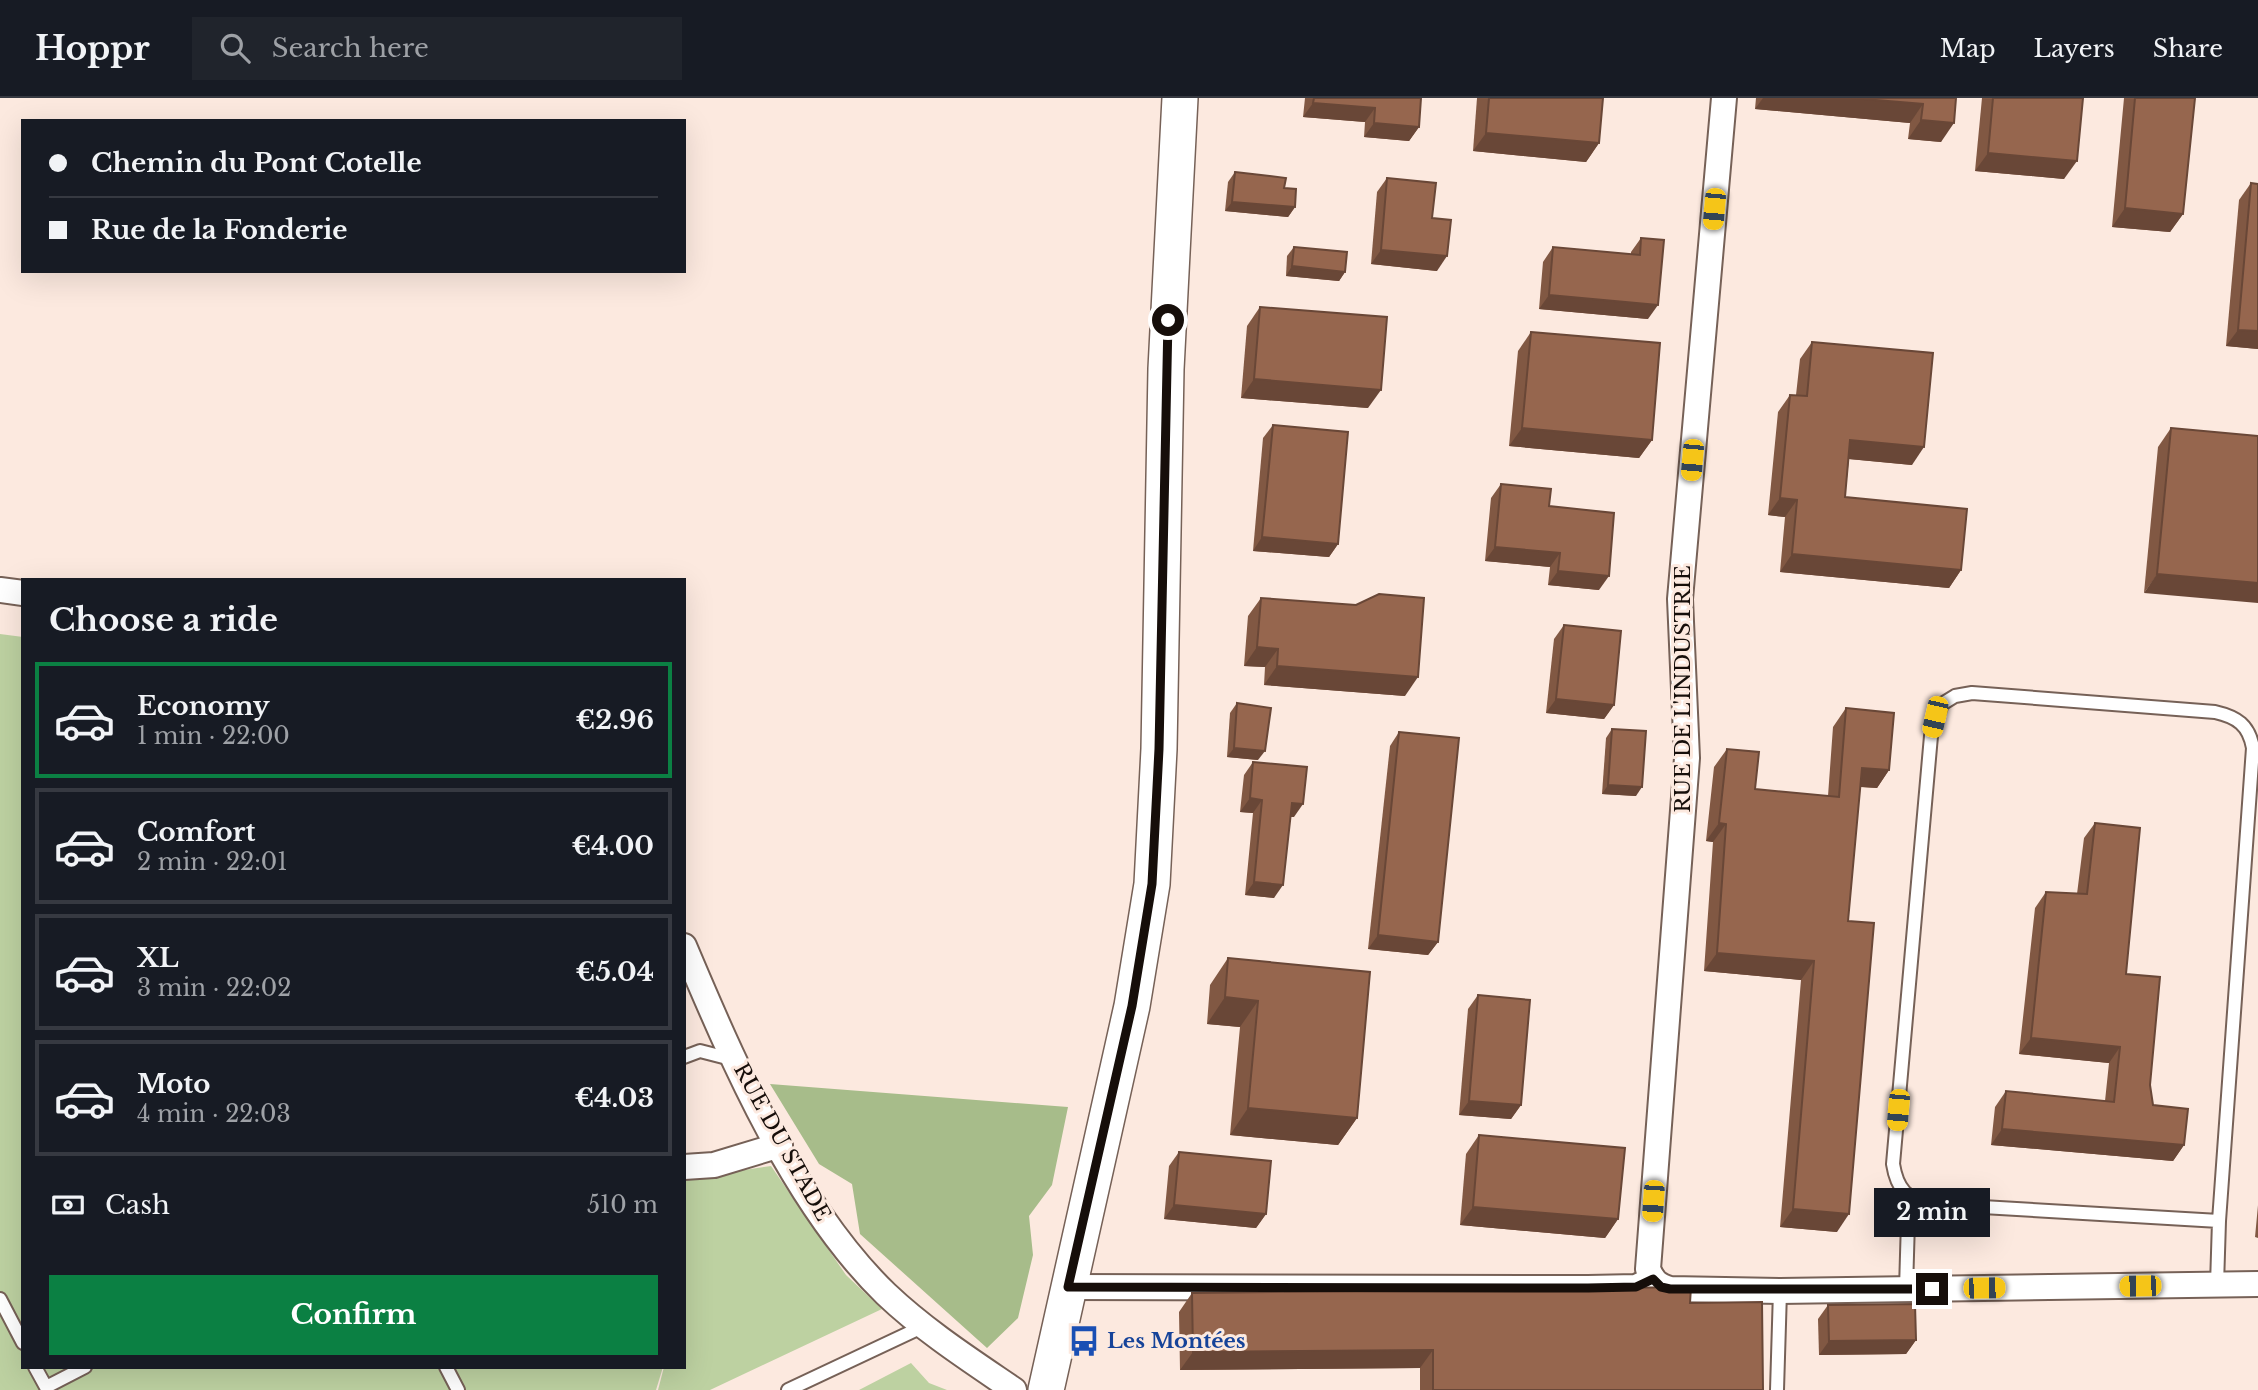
<!DOCTYPE html>
<html lang="en">
<head>
<meta charset="utf-8">
<style>
  body { margin:0; font-family:"Libre Baskerville",serif; background:#20242c; color:#f1f3f6; height:100vh; display:flex; flex-direction:column; font-size:26px; white-space:nowrap }
  * { box-sizing:border-box; margin:0 }
  p { font-size:23px; color:#9ea1a6 }
  .icon { flex:none; width:38px; height:38px; fill:none; stroke:currentColor; stroke-width:2; stroke-linecap:round; stroke-linejoin:round }
  .map { position:relative; flex:1; overflow:hidden }
  .sheet { position:absolute; left:21px; top:480px; width:665px; height:791px; display:flex; flex-direction:column; background:#171b24; border-radius:0px; box-shadow:0 7px 28px #0002 }
  .sheet>* { flex:none }
  .banner { position:absolute; left:21px; top:21px; width:665px; height:154px; border-radius:0px; box-shadow:0 7px 28px #0002; display:grid; align-content:center; height:154px; padding:0 28px; background:#171b24 }
  .end { position:absolute; width:32px; height:32px; margin:-16px; border:9px solid #160e0a; background:#fff; box-shadow:0 0 0 4px #fff }
  .from { border-radius:50% }
  .bubble { position:absolute; height:49px; border-radius:0px; background:#171b24; box-shadow:0 7px 28px #0002; font-size:23px; font-weight:700; line-height:49px; text-align:center }
  .car { position:absolute; width:21px; height:42px; margin:-21px -10px; border-radius:9px; box-shadow:0 0 5px 2px #0007; background:linear-gradient(#f5c518 24%,#345 0 40%,#f5c518 0 76%,#345 0 86%,#f5c518 0) }
  .banner b { display:flex; align-items:center; gap:24px; height:66px; font-size:26px }
  .banner b+b { border-top:2px solid #363941 }
  .banner i { width:18px; height:18px; background:#f1f3f6 }
  ul { padding:0; list-style:none }
  li { display:flex; align-items:center; gap:21px; height:116px; margin:0 14px 10px; padding:0 14px; border:4px solid #363941; border-radius:0px }
  li div { flex:1 }
  li b { display:block; font-size:26px }
  li em { font-style:normal; font-weight:700 }
  li.selected { border-color:#0b8043 }
  li>.icon { width:63px; height:63px; stroke-width:1.5 }
  h2 { padding:0 28px; font-size:32px; line-height:84px }
  .pay { display:flex; align-items:center; gap:18px; height:77px; padding:0 28px; font-size:26px }
  .pay p { margin-inline-start:auto }
  .action { display:flex; gap:14px; margin-top:auto; padding:14px 28px }
  .action a { flex:1; height:80px; border-radius:0px; background:#0b8043; color:#fff; font-size:28px; font-weight:700; line-height:80px; text-align:center }
  header { display:flex; align-items:center; gap:42px; box-sizing:border-box; height:98px; padding:0 35px; background:#171b24; border-bottom:2px solid #363941 }
  header strong { font-size:33px }
  nav { display:flex; gap:38px; margin-inline-start:auto; font-size:24px }
  .search { width:490px; height:63px; background:#20242c; display:flex; align-items:center; gap:18px; box-sizing:border-box; padding:0 24px; border-radius:0px; color:#9ea1a6; font-size:26px }
  .map>svg:first-child { display:block }
</style>
</head>
<body>
<header>
<strong>Hoppr</strong>
<div class="search"><svg class="icon" aria-label="search" viewBox="0 0 24 24"><circle cx="10" cy="10" r="6"/><path d="M15 15l6 6"/></svg>Search here</div>
<nav><a>Map</a><a>Layers</a><a>Share</a></nav>
</header>
<div class="map">
<svg width="2258" height="1292" viewBox="0 0 2258 1292">
  <rect width="100%" height="100%" fill="#fce9df"/>
  <g fill="#bdd1a1">
    <polygon points="0,536 23,539 23,1269 663,1269 656,1292 0,1292"/>
    <polygon points="771,1068 846,1177 882,1211 710,1292 658,1292 664,1269 684,1269 684,1081"/>
    <polygon points="911,1265 929,1285 947,1292 859,1292"/>
  </g>
  <polygon fill="#a7bc8a" points="770,986 1068,1009 1052,1087 1029,1118 1033,1157 1018,1220 987,1250 860,1136 852,1086 819,1066"/>
  <g fill="none" stroke-linecap="round" stroke-linejoin="round">
    <defs>
      <g id="lane">
        <polyline points="684,959 700,953 735,962"/>
        <path d="M2217 1187 2219 1123 2253 650C2249 627 2237 619 2215 614L1972 595 1955 598 1942 606 1931 638 1893 1066C1897 1091 1907 1102 1931 1106L2219 1123"/>
        <polyline points="1906,1191 1908,1123 1915,1103"/>
        <polyline points="0,1201 23,1245"/>
        <polyline points="35,1269 46,1289 85,1269"/>
        <polyline points="446,1269 458,1292"/>
        <polyline points="788,1292 924,1228"/>
        <polyline points="1777,1292 1780,1193"/>
      </g>
      <g id="street">
        <path d="M1724 0 1680 501 1687 660 1648 1171C1653 1183 1658 1188 1670 1191L1780 1193 2258 1186"/>
        <polyline points="0,492 23,495"/>
        <path d="M684 848C733 964 795 1108 886 1196 925 1233 970 1262 1014 1292"/>
        <polyline points="684,1069 714,1067 780,1047"/>
        <polyline points="1068,1189 1588,1190 1636,1189 1653,1181"/>
      </g>
      <polyline id="secondary" points="1046,1292 1132,908 1152,786 1159,651 1166,271 1180,0"/>
    </defs>
    <use href="#lane" stroke="#766157" stroke-width="16"/>
    <use href="#street" stroke="#766157" stroke-width="28"/>
    <use href="#secondary" stroke="#766157" stroke-width="38"/>
    <use href="#lane" stroke="#fff" stroke-width="12"/>
    <use href="#street" stroke="#fff" stroke-width="24"/>
    <use href="#secondary" stroke="#fff" stroke-width="35"/>
  </g>
  <g fill="#815843">
    <polygon points="1305,0 1421,0 1419,29 1409,43 1364,39 1365,24 1303,19"/>
    <polygon points="1477,0 1603,0 1599,45 1586,64 1473,53"/>
    <polygon points="1756,0 1956,0 1941,44 1908,41 1910,25 1755,11"/>
    <polygon points="1982,0 2083,0 2064,81 1975,73"/>
    <polygon points="2124,0 2195,0 2183,116 2170,134 2112,129"/>
    <polygon points="1235,74 1284,90 1295,109 1288,119 1225,113 1228,84"/>
    <polygon points="1387,80 1432,120 1437,173 1371,166 1377,94"/>
    <polygon points="2251,85 2258,86 2258,251 2226,248 2239,102"/>
    <polygon points="1641,140 1648,221 1539,211 1543,164 1553,149 1631,156 1631,154"/>
    <polygon points="1294,149 1345,174 1339,183 1286,178 1287,158"/>
    <polygon points="1260,209 1368,310 1241,300 1247,228"/>
    <polygon points="1531,234 1652,342 1639,360 1509,348 1518,253"/>
    <polygon points="1812,244 1912,367 1849,361 1845,399 1961,472 1949,490 1780,474 1785,419 1768,417 1778,314 1790,297 1796,297 1800,261"/>
    <polygon points="1273,327 1338,446 1329,459 1253,453 1263,340"/>
    <polygon points="2171,330 2258,338 2144,495 2158,349"/>
    <polygon points="1501,386 1549,408 1599,492 1548,487 1550,469 1485,463 1491,400"/>
    <polygon points="1261,500 1405,598 1264,587 1265,569 1244,568 1248,518"/>
    <polygon points="1564,527 1614,607 1604,621 1546,615 1554,541"/>
    <polygon points="1237,605 1258,662 1227,659 1230,615"/>
    <polygon points="1846,610 1889,672 1877,690 1860,689 1848,823 1837,1134 1780,1129 1801,882 1704,873 1713,744 1706,743 1714,669 1727,651 1755,691 1828,698 1833,629"/>
    <polygon points="1612,631 1636,698 1602,696 1606,640"/>
    <polygon points="1399,634 1438,844 1428,857 1368,851 1390,648"/>
    <polygon points="1253,664 1294,719 1290,719 1274,800 1245,797 1253,715 1240,714 1244,677"/>
    <polygon points="2095,725 2150,987 2153,1007 2184,1047 2173,1063 1991,1047 1995,1009 2006,993 2105,1003 2109,965 2019,956 2035,810 2046,794 2077,796 2084,740"/>
    <polygon points="1228,860 1357,1020 1338,1047 1230,1037 1240,929 1207,926 1210,887"/>
    <polygon points="1478,897 1521,1007 1511,1021 1459,1017 1468,911"/>
    <polygon points="1479,1037 1618,1121 1605,1140 1460,1127 1466,1056"/>
    <polygon points="1179,1054 1266,1116 1256,1130 1164,1121 1169,1068"/>
    <polygon points="2258,1107 2258,1140 2255,1139"/>
    <polygon points="1192,1195 1690,1205 1763,1292 1420,1292 1420,1270 1180,1272 1179,1214"/>
    <polygon points="1828,1207 1916,1242 1906,1256 1819,1257 1818,1221"/>
  </g>
  <g fill="#694737">
    <polygon points="1763,0 1852,0 1923,6 1910,25 1755,11"/>
    <polygon points="1313,5 1375,10 1365,24 1303,19"/>
    <polygon points="1921,22 1954,25 1941,44 1908,41"/>
    <polygon points="1374,25 1419,29 1409,43 1364,39"/>
    <polygon points="1486,35 1599,45 1586,64 1473,53"/>
    <polygon points="1988,55 2077,63 2064,81 1975,73"/>
    <polygon points="1232,104 1295,109 1288,119 1225,113"/>
    <polygon points="2125,110 2183,116 2170,134 2112,129"/>
    <polygon points="1381,152 1447,158 1437,173 1371,166"/>
    <polygon points="1292,168 1345,174 1339,183 1286,178"/>
    <polygon points="1549,197 1658,207 1648,221 1539,211"/>
    <polygon points="2238,232 2258,233 2258,251 2226,248"/>
    <polygon points="1254,281 1381,292 1368,310 1241,300"/>
    <polygon points="1522,330 1652,342 1639,360 1509,348"/>
    <polygon points="1850,342 1924,349 1912,367 1838,360"/>
    <polygon points="1780,400 1797,402 1785,419 1768,417"/>
    <polygon points="1262,439 1338,446 1329,459 1253,453"/>
    <polygon points="1495,449 1560,455 1550,469 1485,463"/>
    <polygon points="1792,456 1961,472 1949,490 1780,474"/>
    <polygon points="1558,473 1609,478 1599,492 1548,487"/>
    <polygon points="2157,476 2258,485 2258,505 2144,495"/>
    <polygon points="1257,549 1278,551 1265,569 1244,568"/>
    <polygon points="1277,568 1418,579 1405,598 1264,587"/>
    <polygon points="1556,601 1614,607 1604,621 1546,615"/>
    <polygon points="1234,650 1265,653 1258,662 1227,659"/>
    <polygon points="1862,670 1889,672 1877,690 1849,688"/>
    <polygon points="1608,687 1642,689 1636,698 1602,696"/>
    <polygon points="1250,700 1262,702 1253,715 1240,714"/>
    <polygon points="1292,705 1303,706 1294,719 1282,718"/>
    <polygon points="1719,725 1726,726 1713,744 1706,743"/>
    <polygon points="1254,784 1283,787 1274,800 1245,797"/>
    <polygon points="1378,837 1438,844 1428,857 1368,851"/>
    <polygon points="1717,855 1814,863 1801,882 1704,873"/>
    <polygon points="1225,899 1258,903 1240,929 1207,926"/>
    <polygon points="2031,940 2120,949 2109,965 2019,956"/>
    <polygon points="1469,1003 1521,1007 1511,1021 1459,1017"/>
    <polygon points="1248,1010 1357,1020 1338,1047 1230,1037"/>
    <polygon points="2002,1031 2184,1047 2173,1063 1991,1047"/>
    <polygon points="1174,1107 1266,1116 1256,1130 1164,1121"/>
    <polygon points="1473,1109 1618,1121 1605,1140 1460,1127"/>
    <polygon points="1793,1111 1849,1116 1837,1134 1780,1129"/>
    <polygon points="1916,1242 1906,1256 1819,1257 1829,1243"/>
    <polygon points="1433,1252 1420,1270 1180,1272 1193,1254"/>
  </g>
  <g fill="#96664e" stroke="#694737" stroke-width="2">
    <polygon points="1314,0 1421,0 1419,29 1374,25 1375,10 1313,5"/>
    <polygon points="1489,0 1603,0 1599,45 1486,35"/>
    <polygon points="1852,0 1956,0 1954,25 1921,22 1923,6"/>
    <polygon points="1993,0 2083,0 2077,63 1988,55"/>
    <polygon points="2135,0 2195,0 2183,116 2125,110"/>
    <polygon points="1235,74 1286,80 1284,90 1296,91 1295,109 1232,104"/>
    <polygon points="1387,80 1436,85 1432,120 1451,122 1447,158 1381,152"/>
    <polygon points="2251,85 2258,86 2258,233 2238,232"/>
    <polygon points="1641,140 1664,142 1658,207 1549,197 1553,149 1640,157"/>
    <polygon points="1294,149 1347,154 1345,174 1292,168"/>
    <polygon points="1260,209 1387,219 1381,292 1254,281"/>
    <polygon points="1531,234 1660,245 1652,342 1522,330"/>
    <polygon points="1812,244 1933,255 1924,349 1850,342 1845,399 1967,411 1961,472 1792,456 1797,402 1780,400 1790,297 1807,298"/>
    <polygon points="1273,327 1348,334 1338,446 1262,439"/>
    <polygon points="2171,330 2258,338 2258,485 2157,476"/>
    <polygon points="1501,386 1551,391 1549,408 1614,415 1609,478 1558,473 1560,455 1495,449"/>
    <polygon points="1379,496 1424,500 1418,579 1277,568 1278,551 1257,549 1261,500 1356,507"/>
    <polygon points="1564,527 1621,533 1614,607 1556,601"/>
    <polygon points="1237,605 1271,610 1265,653 1234,650"/>
    <polygon points="1846,610 1894,615 1889,672 1862,670 1848,823 1874,825 1849,1116 1793,1111 1814,863 1717,855 1726,726 1719,725 1727,651 1759,654 1755,691 1839,699"/>
    <polygon points="1612,631 1646,633 1642,689 1608,687"/>
    <polygon points="1399,634 1459,640 1438,844 1378,837"/>
    <polygon points="1253,664 1307,669 1303,706 1292,705 1283,787 1254,784 1262,702 1250,700"/>
    <polygon points="2095,725 2140,730 2126,876 2160,879 2150,987 2153,1007 2188,1011 2184,1047 2002,1031 2006,993 2114,1004 2120,949 2031,940 2046,794 2087,796"/>
    <polygon points="1228,860 1370,874 1357,1020 1248,1010 1258,903 1225,899"/>
    <polygon points="1478,897 1530,902 1521,1007 1469,1003"/>
    <polygon points="1479,1037 1625,1050 1618,1121 1473,1109"/>
    <polygon points="1179,1054 1271,1063 1266,1116 1174,1107"/>
    <polygon points="1691,1189 1690,1205 1762,1204 1763,1292 1433,1292 1433,1252 1193,1254 1192,1195"/>
    <polygon points="1915,1206 1916,1242 1829,1243 1828,1207"/>
  </g>
  <g fill="none" stroke-linecap="round" stroke-linejoin="round">
    <polyline stroke="#160e0a" stroke-width="9" points="1168,222 1159,651 1152,786 1132,908 1068,1189 1588,1190 1636,1189 1653,1181 1661,1189 1670,1191 1932,1191"/>
  </g>
  <defs>
    <symbol id="bus-bare" viewBox="-9 -9 18 18"><path d="M-5-6H5V4H4V6H2V4H-2V6H-4V4H-5ZM-3.5-4V0h7V-4ZM-3.5 1.2v1.5H-2V1.2ZM2 1.2v1.5H3.5V1.2Z" fill="#1a4fb4" stroke="#fce9df" stroke-width="2.5" paint-order="stroke"/></symbol>
  </defs>
  <g fill-rule="evenodd">
    <use href="#bus-bare" x="1062" y="1221" width="44" height="44"/>
  </g>
  <g text-anchor="middle" dominant-baseline="central" stroke-width="6" stroke-linejoin="round" paint-order="stroke">
    <g font-size="21" fill="#160e0a" stroke="#fce9df">
      <text transform="translate(1683 591) rotate(-90)">RUE DE L'INDUSTRIE</text>
      <text transform="translate(782 1044) rotate(61)">RUE DU STADE</text>
    </g>
    <g font-size="21" font-weight="bold" fill="#164399" stroke="#fce9df" text-anchor="start">
      <text x="1107" y="1243">Les Montées</text>
    </g>
  </g>
</svg>
<i class="end from" style="left:1168px;top:222px"></i>
<i class="end" style="left:1932px;top:1191px"></i>
<div class="bubble" style="left:1874px;top:1090px;width:116px">2 min</div>
<i class="car" style="left:1714px;top:111px;rotate:185deg"></i>
<i class="car" style="left:1692px;top:362px;rotate:185deg"></i>
<i class="car" style="left:1935px;top:619px;rotate:193deg"></i>
<i class="car" style="left:1898px;top:1012px;rotate:185deg"></i>
<i class="car" style="left:1653px;top:1103px;rotate:184deg"></i>
<i class="car" style="left:2140px;top:1188px;rotate:269deg"></i>
<i class="car" style="left:1984px;top:1190px;rotate:89deg"></i>
<div class="banner">
<b><i class="from"></i>Chemin du Pont Cotelle</b>
<b><i></i>Rue de la Fonderie</b>
</div>
<section class="sheet">
<h2>Choose a ride</h2>
<ul>
<li class="selected"><svg class="icon" aria-label="car" viewBox="0 0 24 24"><path d="M5 17H2v-5l4-1 3-4h7l3 4 3 1v5h-3M9 17h6M6 11h13"/><circle cx="7" cy="17" r="2"/><circle cx="17" cy="17" r="2"/></svg><div><b>Economy</b><p>1 min · 22:00</p></div><em>€2.96</em></li>
<li><svg class="icon" aria-label="car" viewBox="0 0 24 24"><path d="M5 17H2v-5l4-1 3-4h7l3 4 3 1v5h-3M9 17h6M6 11h13"/><circle cx="7" cy="17" r="2"/><circle cx="17" cy="17" r="2"/></svg><div><b>Comfort</b><p>2 min · 22:01</p></div><em>€4.00</em></li>
<li><svg class="icon" aria-label="car" viewBox="0 0 24 24"><path d="M5 17H2v-5l4-1 3-4h7l3 4 3 1v5h-3M9 17h6M6 11h13"/><circle cx="7" cy="17" r="2"/><circle cx="17" cy="17" r="2"/></svg><div><b>XL</b><p>3 min · 22:02</p></div><em>€5.04</em></li>
<li><svg class="icon" aria-label="car" viewBox="0 0 24 24"><path d="M5 17H2v-5l4-1 3-4h7l3 4 3 1v5h-3M9 17h6M6 11h13"/><circle cx="7" cy="17" r="2"/><circle cx="17" cy="17" r="2"/></svg><div><b>Moto</b><p>4 min · 22:03</p></div><em>€4.03</em></li>
</ul>
<div class="pay"><svg class="icon" aria-label="cash" viewBox="0 0 24 24"><path d="M3 7h18v10H3z"/><circle cx="12" cy="12" r="2"/></svg>Cash<p>510 m</p></div>
<div class="action"><a>Confirm</a></div>
</section>
</div>
</body>
</html>
